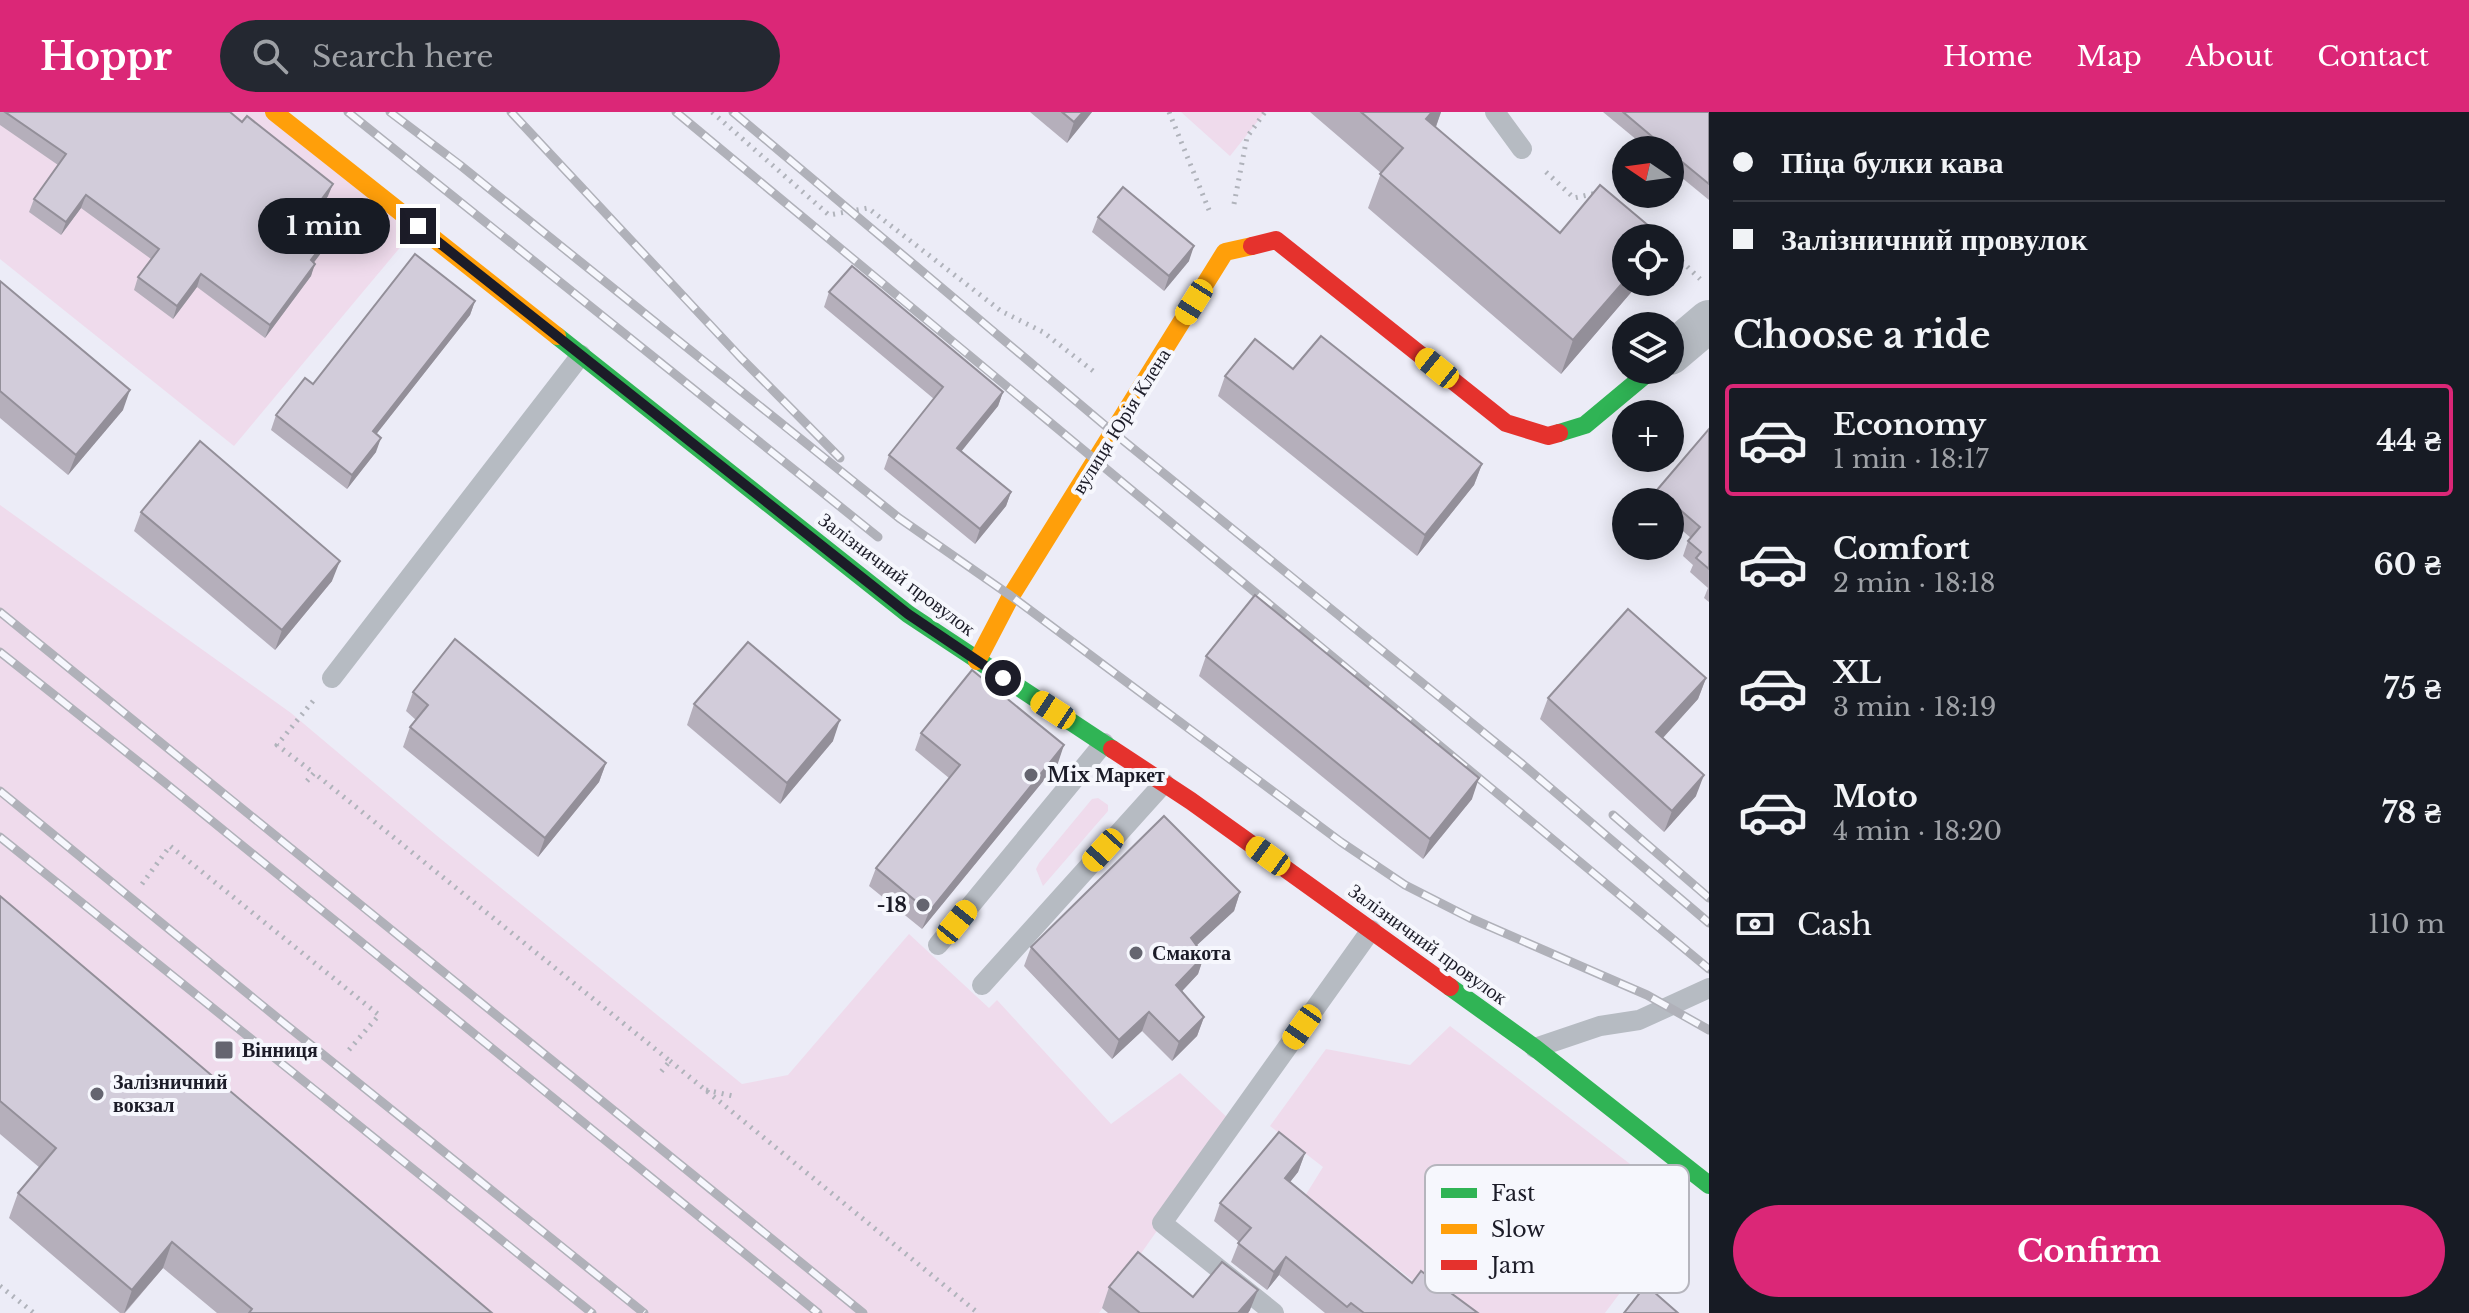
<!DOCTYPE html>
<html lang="en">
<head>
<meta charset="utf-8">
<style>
  body { margin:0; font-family:"Libre Baskerville",serif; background:#242831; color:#f1f3f6; height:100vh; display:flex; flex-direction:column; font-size:30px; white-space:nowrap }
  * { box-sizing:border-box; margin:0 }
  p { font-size:26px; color:#9ea1a6 }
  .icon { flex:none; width:44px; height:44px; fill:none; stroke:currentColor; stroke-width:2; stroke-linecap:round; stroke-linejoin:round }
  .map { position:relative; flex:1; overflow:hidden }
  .details { display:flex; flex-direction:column; background:#171b24; width:760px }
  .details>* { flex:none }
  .guide { display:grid; align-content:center; height:176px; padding:0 24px; background:#171b24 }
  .needle { width:52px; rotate:283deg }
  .fabs { position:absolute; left:1612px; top:24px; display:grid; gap:16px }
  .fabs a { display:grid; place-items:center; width:72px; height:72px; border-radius:50%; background:#171b24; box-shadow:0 4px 20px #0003; font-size:40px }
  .end { position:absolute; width:36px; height:36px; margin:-18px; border:10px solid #1c1c28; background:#fff; box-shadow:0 0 0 4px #fff }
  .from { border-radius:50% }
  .bubble { position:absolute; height:56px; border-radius:28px; background:#171b24; box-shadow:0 4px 20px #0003; font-size:26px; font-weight:700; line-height:56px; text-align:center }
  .car { position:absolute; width:24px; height:48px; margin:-24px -12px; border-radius:10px; box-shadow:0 0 6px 2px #0007; background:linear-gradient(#f5c518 24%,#345 0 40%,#f5c518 0 76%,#345 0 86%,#f5c518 0) }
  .guide b { display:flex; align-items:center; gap:28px; height:76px; font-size:30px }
  .guide b+b { border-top:2px solid #363941 }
  .guide i { width:20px; height:20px; background:#f1f3f6 }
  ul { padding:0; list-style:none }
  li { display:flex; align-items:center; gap:24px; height:112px; margin:0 16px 12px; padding:0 8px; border:4px solid transparent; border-radius:8px }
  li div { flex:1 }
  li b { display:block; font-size:30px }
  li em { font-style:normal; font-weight:700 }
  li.selected { border-color:#db2777 }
  li>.icon { width:72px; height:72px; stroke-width:1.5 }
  h2 { padding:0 24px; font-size:36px; line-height:96px }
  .pay { display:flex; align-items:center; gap:20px; height:88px; padding:0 24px; font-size:30px }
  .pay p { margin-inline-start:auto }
  .cta { display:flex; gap:16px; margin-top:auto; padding:16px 24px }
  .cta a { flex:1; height:92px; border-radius:48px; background:#db2777; color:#fff; font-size:32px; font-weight:700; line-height:92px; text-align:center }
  header { display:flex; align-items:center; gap:48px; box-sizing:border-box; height:112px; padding:0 40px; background:#db2777; color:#fff }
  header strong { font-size:38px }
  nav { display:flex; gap:44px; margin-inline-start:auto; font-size:28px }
  .search { width:560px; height:72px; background:#242831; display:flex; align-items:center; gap:20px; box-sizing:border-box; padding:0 28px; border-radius:44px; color:#9ea1a6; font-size:30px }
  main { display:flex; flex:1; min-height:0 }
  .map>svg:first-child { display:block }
</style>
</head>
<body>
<header>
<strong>Hoppr</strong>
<div class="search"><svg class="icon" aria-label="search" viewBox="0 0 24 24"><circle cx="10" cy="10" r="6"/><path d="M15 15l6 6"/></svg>Search here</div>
<nav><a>Home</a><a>Map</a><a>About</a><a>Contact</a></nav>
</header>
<main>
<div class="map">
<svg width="1709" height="1201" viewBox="0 0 1709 1201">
  <rect width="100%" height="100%" fill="#ececf7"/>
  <g fill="#efdbec">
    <polygon points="0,0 274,0 418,114 234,334 0,147"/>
    <polygon points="1181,0 1265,0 1230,44"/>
    <polygon points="0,393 291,601 436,723 742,972 788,963 909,822 989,896 997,888 1111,1012 1180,961 1233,1011 1099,1201 453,1201 0,817"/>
    <polygon points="1098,686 1108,693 1108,699 1043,774 1036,757 1039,751 1092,687"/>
    <polygon points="1450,914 1685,1094 1605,1201 1454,1201 1305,1084 1323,1055 1270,1014 1326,937 1410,953"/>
  </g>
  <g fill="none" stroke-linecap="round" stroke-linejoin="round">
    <g stroke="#b0b3bb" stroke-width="5" stroke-dasharray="2 6" stroke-linecap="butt">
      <polyline points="712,0 829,103 868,96 1001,199 1043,220 1097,262"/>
      <polyline points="1169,0 1209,98"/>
      <polyline points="1546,60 1574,86 1597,81"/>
      <polyline points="1234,92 1247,25 1265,0"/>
      <polyline points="1670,138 1700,167"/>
      <polyline points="313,589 277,633 314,661"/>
      <polyline points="307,669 314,661 670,949 660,961"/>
      <polyline points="142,772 170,734 379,903 348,939"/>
      <polyline points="670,949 978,1201"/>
      <polyline points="706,978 733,984"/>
      <polyline points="0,1174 34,1201"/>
    </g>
    <g stroke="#b6bbc2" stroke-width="20">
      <polyline points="1495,0 1522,37"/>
      <polyline points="332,566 581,243"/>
      <polyline points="938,833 1104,631"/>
      <polyline points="982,873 1164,671"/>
      <polyline points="1535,936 1600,914 1639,908 1709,876"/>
      <polyline points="1274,1201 1162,1111 1371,818"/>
    </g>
    <polyline stroke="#b6bbc2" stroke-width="42" points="1670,242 1709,209"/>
    <g stroke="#30b455" stroke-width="18">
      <polyline points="557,224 908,502 1112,637"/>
      <polyline points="1559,321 1585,313 1651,258"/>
      <polyline points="1450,875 1535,936 1709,1073"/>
    </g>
    <g stroke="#ff9f0a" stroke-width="18">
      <polyline points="274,0 557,224"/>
      <polyline points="977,549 1011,484 1225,140 1252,134"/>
    </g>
    <g stroke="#e5322d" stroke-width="18">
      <polyline points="1252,134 1276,128 1506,311 1548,324 1559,321"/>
      <polyline points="1112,637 1191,689 1450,875"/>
    </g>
    <defs>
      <g id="rail">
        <polyline points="348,0 878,425"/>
        <polyline points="390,0 460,53 899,406 1011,484 1341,730 1405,773 1470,806 1647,883 1709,918"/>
        <polyline points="511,0 741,246 840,346"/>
        <polyline points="676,0 1709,857"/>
        <polyline points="733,0 1114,321 1521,651 1709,811"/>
        <polyline points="0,500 863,1201"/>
        <polyline points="0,540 164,670 818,1201"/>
        <polyline points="0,679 280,908 644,1201"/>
        <polyline points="1613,703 1709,786"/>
        <polyline points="0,725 592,1201"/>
      </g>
    </defs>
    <use href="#rail" stroke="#b0b1b9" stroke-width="9"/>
    <use href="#rail" stroke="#f6f7fd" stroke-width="6" stroke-dasharray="18" stroke-linecap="butt"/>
  </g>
  <g fill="#b5afbb">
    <polygon points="0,0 230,0 328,84 310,110 329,124 324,137 314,150 311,164 265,226 197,175 173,207 134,178 138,165 151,147 81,96 61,123 29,100 34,87 58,53 0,13"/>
    <polygon points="1030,0 1092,0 1067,31"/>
    <polygon points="1310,0 1441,0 1436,15 1560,121 1626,170 1640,170 1561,262 1368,96 1381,61"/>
    <polygon points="1603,0 1709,0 1709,88 1670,56 1670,38 1649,38"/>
    <polygon points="1098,105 1189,149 1164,179 1092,120"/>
    <polygon points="0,169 123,298 68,363 0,306"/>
    <polygon points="829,180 1003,280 998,294 961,339 1011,380 1006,394 975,432 884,357 889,343 934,287 824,195"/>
    <polygon points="475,189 470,203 376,322 376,340 347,377 271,318 276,303 313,272"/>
    <polygon points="1293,257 1482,352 1474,373 1417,444 1218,284 1225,264"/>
    <polygon points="1709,317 1709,490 1704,486 1708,476 1690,460 1693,453 1683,444 1688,429 1691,426 1670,408 1670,390 1653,390 1657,378"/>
    <polygon points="141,400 332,469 275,538 134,419"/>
    <polygon points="1206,544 1472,687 1423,747 1199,564"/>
    <polygon points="1706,566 1698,587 1663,626 1696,684 1664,720 1540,607 1548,586"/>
    <polygon points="413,580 606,651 599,670 538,745 403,635 410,615 416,608 406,599"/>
    <polygon points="694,592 833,629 780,692 687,613"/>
    <polygon points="921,621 1058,651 922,817 869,774 876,756 949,666 915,638"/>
    <polygon points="1240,780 1234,799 1197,833 1204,844 1198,862 1182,879 1204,905 1197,924 1172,949 1142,919 1112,947 1024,854 1031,835"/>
    <polygon points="0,784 492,1201 217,1201 163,1156 125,1201 120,1201 9,1106 18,1081 40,1056 0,1022"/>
    <polygon points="1305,1041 1298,1060 1290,1070 1412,1171 1478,1201 1325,1201 1279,1163 1267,1178 1231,1150 1239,1130 1214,1109 1220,1091"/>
    <polygon points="1109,1175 1193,1185 1250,1198 1248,1201 1108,1201 1102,1196"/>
  </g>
  <g fill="#938f99">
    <polygon points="1083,0 1092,0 1067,31 1074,10"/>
    <polygon points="1432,0 1441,0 1436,14 1414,40 1426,7"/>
    <polygon points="333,72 328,84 302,121 306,108"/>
    <polygon points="86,83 81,96 61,123 66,110"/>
    <polygon points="329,124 324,137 306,161 311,148"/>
    <polygon points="1194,134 1189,149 1164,179 1169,164"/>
    <polygon points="315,152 311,164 265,226 270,213"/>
    <polygon points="201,162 197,175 173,207 177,194"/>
    <polygon points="1626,167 1626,170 1640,170 1561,262 1573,228"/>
    <polygon points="475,189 470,203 367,334 373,319"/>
    <polygon points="130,278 123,298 68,363 76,343"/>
    <polygon points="1003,280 998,294 952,351 957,336"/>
    <polygon points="381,326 376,340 347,377 352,363"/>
    <polygon points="1482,352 1474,373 1417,444 1425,423"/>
    <polygon points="1011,380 1006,394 975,432 980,417"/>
    <polygon points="340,449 332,469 275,538 282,518"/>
    <polygon points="1706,566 1698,587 1649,641 1656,620"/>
    <polygon points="840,608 833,629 780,692 787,671"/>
    <polygon points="1064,633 1058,651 922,817 929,800"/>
    <polygon points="606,651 599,670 538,745 545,726"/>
    <polygon points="1704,663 1696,684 1664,720 1672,699"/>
    <polygon points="1479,666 1472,687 1423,747 1430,727"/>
    <polygon points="1240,780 1234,799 1184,845 1191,826"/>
    <polygon points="1204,844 1198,862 1170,892 1176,873"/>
    <polygon points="1149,900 1142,919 1112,947 1119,928"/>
    <polygon points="1204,905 1197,924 1172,949 1179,930"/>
    <polygon points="1305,1041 1298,1060 1278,1085 1285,1066"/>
    <polygon points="172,1130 163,1156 124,1201 132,1178"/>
    <polygon points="1286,1145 1279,1163 1267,1178 1274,1160"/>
    <polygon points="1258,1178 1250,1198 1248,1201 1238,1201"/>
  </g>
  <g fill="#d2ccda" stroke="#938f99" stroke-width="2">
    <polygon points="5,0 230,0 242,10 247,4 333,72 306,108 329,124 311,148 315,152 270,213 201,162 177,194 138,165 159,137 86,83 66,110 34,87 66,42"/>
    <polygon points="1062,0 1083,0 1074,10"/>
    <polygon points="1361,0 1432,0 1426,7 1560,121 1600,73 1662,125 1626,126 1626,167 1573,228 1380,62 1403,36"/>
    <polygon points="1623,0 1709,0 1709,72 1670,40 1670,38 1668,38"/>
    <polygon points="1123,75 1194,134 1169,164 1098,105"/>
    <polygon points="415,142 475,189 373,319 381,326 352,363 276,303 305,266 313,272"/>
    <polygon points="852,154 1003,280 957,336 1011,380 980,417 889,343 943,275 829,180"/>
    <polygon points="0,169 130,278 76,343 0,279"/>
    <polygon points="1321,224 1482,352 1425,423 1225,264 1255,227 1293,257"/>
    <polygon points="1709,317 1709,457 1696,446 1701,440 1688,429 1700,415 1657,378"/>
    <polygon points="200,329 340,449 282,518 141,400"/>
    <polygon points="1255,483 1479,666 1430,727 1206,544"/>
    <polygon points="1628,497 1706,566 1656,620 1704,663 1672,699 1548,586"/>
    <polygon points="455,527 606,651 545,726 410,615 428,593 413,580"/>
    <polygon points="748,530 840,608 787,671 694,592"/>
    <polygon points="972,558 1064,633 929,800 876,756 960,653 921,621"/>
    <polygon points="1164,704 1240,780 1191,826 1204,844 1176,873 1204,905 1179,930 1149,900 1119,928 1031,835"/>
    <polygon points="0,784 492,1201 249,1201 252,1197 172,1130 132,1178 18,1081 56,1036 0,989"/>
    <polygon points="1279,1020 1305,1041 1285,1066 1412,1171 1421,1159 1478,1201 1364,1201 1351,1191 1347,1195 1286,1145 1274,1160 1238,1131 1251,1116 1220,1091"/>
    <polygon points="1138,1140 1193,1185 1222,1150 1258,1178 1238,1201 1140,1201 1109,1175"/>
    <polygon points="1646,1173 1678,1201 1624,1201"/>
  </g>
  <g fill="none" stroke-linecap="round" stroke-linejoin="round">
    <polyline stroke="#1c1c28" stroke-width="10" points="418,114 908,502 1003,566"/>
  </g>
  <g fill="#656570" stroke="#f6f7fd" stroke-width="3">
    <circle cx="1031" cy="663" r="8"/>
    <circle cx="923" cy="793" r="8"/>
    <circle cx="1136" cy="841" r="8"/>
    <rect x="214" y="928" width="20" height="20" rx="4"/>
    <circle cx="97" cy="982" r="8"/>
  </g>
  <g text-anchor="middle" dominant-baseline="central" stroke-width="8" stroke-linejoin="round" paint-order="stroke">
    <g font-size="20" fill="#1c1c28" stroke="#f6f7fd">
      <text transform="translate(1121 309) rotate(-58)">вулиця Юрія Клена</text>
      <text transform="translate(897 462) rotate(37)">Залізничний провулок</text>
      <text transform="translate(1428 832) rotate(36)">Залізничний провулок</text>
    </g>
    <g font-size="20" font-weight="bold" fill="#1c1c28" stroke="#f6f7fd" text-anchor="start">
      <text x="1047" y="663">Mix Маркет</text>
      <text x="907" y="793" text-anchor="end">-18</text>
      <text x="1152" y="841">Смакота</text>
      <text x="242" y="938">Вінниця</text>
      <text x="113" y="970">Залізничний<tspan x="113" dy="23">вокзал</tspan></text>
    </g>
  </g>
  <rect x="1425" y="1053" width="264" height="128" rx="12" fill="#f6f7fd" stroke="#b5b5bd" stroke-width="2"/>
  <rect x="1441" y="1076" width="36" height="10" fill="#30b455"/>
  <rect x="1441" y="1112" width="36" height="10" fill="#ff9f0a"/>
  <rect x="1441" y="1148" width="36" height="10" fill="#e5322d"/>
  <g font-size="22" fill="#1c1c28">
    <text x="1491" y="1089">Fast</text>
    <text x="1491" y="1125">Slow</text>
    <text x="1491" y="1161">Jam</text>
  </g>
</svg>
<div class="fabs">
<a><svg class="needle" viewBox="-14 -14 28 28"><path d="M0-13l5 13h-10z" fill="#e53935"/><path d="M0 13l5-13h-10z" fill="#9ea1a6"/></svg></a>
<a><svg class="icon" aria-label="locate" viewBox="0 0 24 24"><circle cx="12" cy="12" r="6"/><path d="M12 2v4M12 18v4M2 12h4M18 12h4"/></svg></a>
<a><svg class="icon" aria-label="layers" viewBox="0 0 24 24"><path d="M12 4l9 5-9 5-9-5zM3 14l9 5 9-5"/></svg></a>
<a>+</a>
<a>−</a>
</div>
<i class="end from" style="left:1003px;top:566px"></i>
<i class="end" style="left:418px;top:114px"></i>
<div class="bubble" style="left:258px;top:86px;width:132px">1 min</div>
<i class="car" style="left:1194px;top:190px;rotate:212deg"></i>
<i class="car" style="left:1437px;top:256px;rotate:309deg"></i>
<i class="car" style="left:1053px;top:598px;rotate:303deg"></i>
<i class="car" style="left:1103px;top:738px;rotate:222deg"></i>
<i class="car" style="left:1268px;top:744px;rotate:306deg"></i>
<i class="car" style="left:957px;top:810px;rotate:39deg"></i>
<i class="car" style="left:1302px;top:915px;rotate:215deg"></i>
</div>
<section class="details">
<div class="guide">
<b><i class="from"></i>Піца булки кава</b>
<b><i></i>Залізничний провулок</b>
</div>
<h2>Choose a ride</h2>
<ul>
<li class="selected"><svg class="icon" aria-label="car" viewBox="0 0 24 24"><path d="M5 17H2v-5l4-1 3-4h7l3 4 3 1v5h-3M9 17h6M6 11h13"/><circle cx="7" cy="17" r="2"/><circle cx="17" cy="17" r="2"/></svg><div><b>Economy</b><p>1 min · 18:17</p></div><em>44 ₴</em></li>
<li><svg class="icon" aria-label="car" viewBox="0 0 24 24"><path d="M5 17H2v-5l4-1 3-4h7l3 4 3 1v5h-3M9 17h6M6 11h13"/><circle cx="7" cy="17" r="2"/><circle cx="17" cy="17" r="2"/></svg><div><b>Comfort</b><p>2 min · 18:18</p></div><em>60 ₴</em></li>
<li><svg class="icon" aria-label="car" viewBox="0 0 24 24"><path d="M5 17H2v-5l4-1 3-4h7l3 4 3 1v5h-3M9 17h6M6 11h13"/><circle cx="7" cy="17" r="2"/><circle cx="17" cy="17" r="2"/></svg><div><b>XL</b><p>3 min · 18:19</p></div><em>75 ₴</em></li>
<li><svg class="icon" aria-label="car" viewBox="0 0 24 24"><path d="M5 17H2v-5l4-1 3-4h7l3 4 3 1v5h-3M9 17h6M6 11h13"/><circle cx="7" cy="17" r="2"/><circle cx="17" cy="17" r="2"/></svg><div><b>Moto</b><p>4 min · 18:20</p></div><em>78 ₴</em></li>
</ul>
<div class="pay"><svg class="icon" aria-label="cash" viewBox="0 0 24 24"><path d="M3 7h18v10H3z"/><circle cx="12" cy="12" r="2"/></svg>Cash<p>110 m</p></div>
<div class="cta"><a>Confirm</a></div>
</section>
</main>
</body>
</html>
